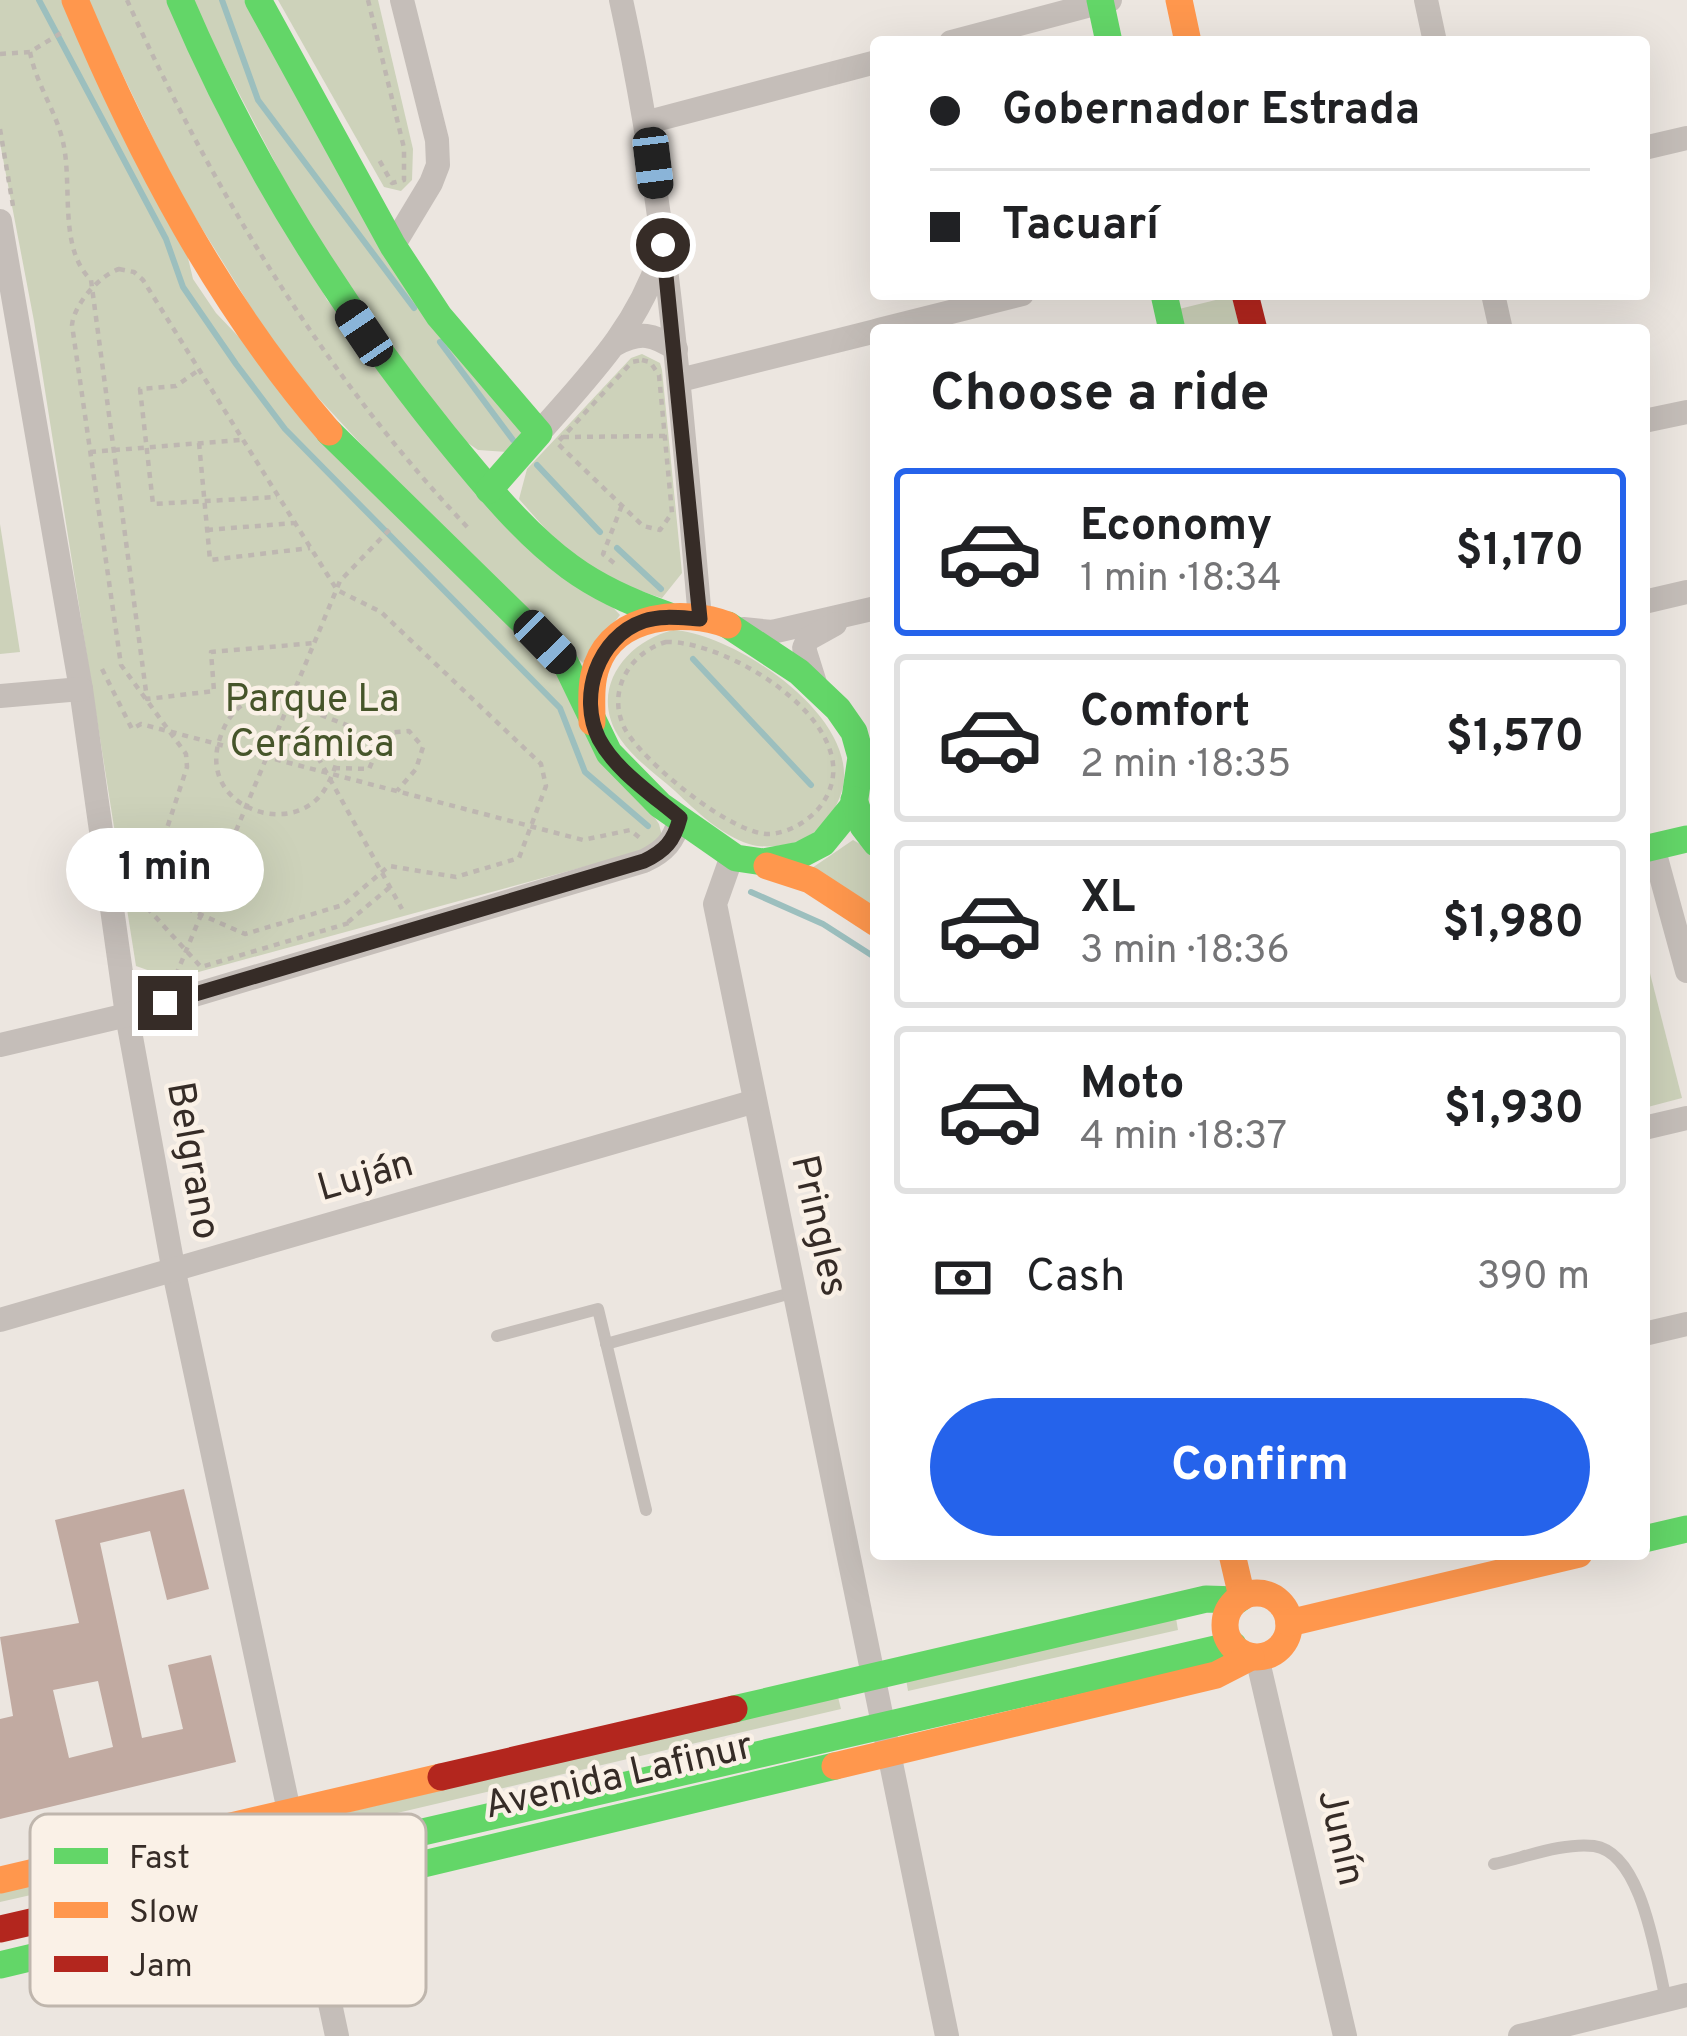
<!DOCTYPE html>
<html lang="en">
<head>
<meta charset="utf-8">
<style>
  body { margin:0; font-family:Overpass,sans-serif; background:#f2f2f2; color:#202124; height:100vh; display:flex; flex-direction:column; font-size:45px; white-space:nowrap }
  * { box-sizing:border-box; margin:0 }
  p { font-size:39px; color:#757577 }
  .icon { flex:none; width:66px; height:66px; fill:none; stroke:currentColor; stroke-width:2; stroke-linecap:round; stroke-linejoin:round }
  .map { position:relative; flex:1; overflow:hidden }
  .side { position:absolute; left:870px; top:324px; width:780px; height:1236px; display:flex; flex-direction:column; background:#fff; border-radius:12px; box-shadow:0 12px 48px #0002 }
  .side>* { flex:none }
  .guide { position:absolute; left:870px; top:36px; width:780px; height:264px; border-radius:12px; box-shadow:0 12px 48px #0002; display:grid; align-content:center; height:264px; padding:0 60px; background:#fff }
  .end { position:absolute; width:54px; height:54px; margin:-27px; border:15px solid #362c27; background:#fff; box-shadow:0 0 0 6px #fff }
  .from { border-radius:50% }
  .bubble { position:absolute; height:84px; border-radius:42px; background:#fff; box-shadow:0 12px 48px #0002; font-size:39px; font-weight:700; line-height:84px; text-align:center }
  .car { position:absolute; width:36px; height:72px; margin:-36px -18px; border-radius:15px; box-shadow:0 0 9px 3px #0007; background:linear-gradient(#222 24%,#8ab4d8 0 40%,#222 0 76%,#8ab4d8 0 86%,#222 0) }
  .guide b { display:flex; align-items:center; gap:42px; height:114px; font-size:45px }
  .guide b+b { border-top:3px solid #e0e0e0 }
  .guide i { width:30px; height:30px; background:#202124 }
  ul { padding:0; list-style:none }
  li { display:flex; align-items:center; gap:36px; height:168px; margin:0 24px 18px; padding:0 36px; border:6px solid #e0e0e0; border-radius:12px }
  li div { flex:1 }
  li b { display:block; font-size:45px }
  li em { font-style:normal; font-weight:700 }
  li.selected { border-color:#2563eb }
  li>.icon { width:108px; height:108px; stroke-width:1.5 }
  h2 { padding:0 60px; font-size:54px; line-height:144px }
  .pay { display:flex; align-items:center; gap:30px; height:132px; padding:0 60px; font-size:45px }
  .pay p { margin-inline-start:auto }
  .button { display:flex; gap:24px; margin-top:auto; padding:24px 60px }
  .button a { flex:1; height:138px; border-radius:72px; background:#2563eb; color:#fff; font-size:48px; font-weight:700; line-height:138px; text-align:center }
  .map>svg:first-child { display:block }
</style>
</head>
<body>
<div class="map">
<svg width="1687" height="2036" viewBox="0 0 1687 2036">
  <rect width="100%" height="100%" fill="#ece6e0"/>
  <g fill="#cdd2ba">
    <polygon points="0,0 64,0 184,241 193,279 216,313 555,668 659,824 662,836 653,848 173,979 136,966 34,321 0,143"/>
    <polygon points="87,0 170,0 327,300 620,615 583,663 412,499 285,362 178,190"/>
    <polygon points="190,0 244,0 522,432 507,452 478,450 455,434 323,254"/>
    <polygon points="278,0 378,0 413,149 412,180 401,191 384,187"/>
    <polygon points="1232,296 1240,330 1184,330 1179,309"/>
    <path d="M642 354 660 363 662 370 682 573 662 598C582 572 574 561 519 499L527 469 631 358Z"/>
    <polygon points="0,524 20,652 0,654"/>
    <path d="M673 630C736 633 872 724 839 799 831 818 822 829 803 839 789 846 764 849 749 844 721 835 696 811 675 791 657 775 635 760 621 740 587 692 624 642 673 630Z"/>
    <polygon points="853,840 876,853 876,911 812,868"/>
    <polygon points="1644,950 1682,1098 1644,1108"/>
    <polygon points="1176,1618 1178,1630 908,1691 906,1679"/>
    <polygon points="838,1697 841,1709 329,1829 327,1817"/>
    <polygon points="253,1832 256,1844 0,1902 0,1890"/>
  </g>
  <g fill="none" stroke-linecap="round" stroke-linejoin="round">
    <g stroke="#9cbfbe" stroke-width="6">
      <polyline points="39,0 166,239 183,287 236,364 285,429 560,708 585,772 648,826"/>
      <polyline points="222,0 258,100 414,308"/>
      <polyline points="440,342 513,440"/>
      <polyline points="537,465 600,532"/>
      <polyline points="617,548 661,589"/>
      <polyline points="693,659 811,785"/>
      <polyline points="751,892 823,924 876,958"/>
    </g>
  </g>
  <path fill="#c1aaa1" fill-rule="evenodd" d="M184 1489 209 1589 167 1600 150 1531 100 1543 142 1738 183 1729 168 1665 211 1655 236 1762 0 1819V1719L13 1716 0 1637 79 1623 55 1520ZM98 1681 113 1747 69 1758 53 1690Z"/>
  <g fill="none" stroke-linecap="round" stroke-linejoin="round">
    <g stroke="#beb7b1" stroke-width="4.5" stroke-dasharray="6 6" stroke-linecap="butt">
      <path d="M127 0C213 191 326 378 470 530"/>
      <polyline points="368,0 404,148 404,180 392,183 377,156"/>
      <path d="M30 52C36 84 56 111 63 142 73 185 58 248 91 280L147 699 214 691 211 652 315 643"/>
      <polyline points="0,54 30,52 61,33"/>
      <polyline points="0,129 13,206"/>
      <path d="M119 269 134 272 143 280 337 590 381 612 541 764 546 786 519 858 456 877 389 866 343 905 245 934 161 897 155 865 187 767 186 754 121 665 72 325C74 304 100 275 119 269Z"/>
      <polygon points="642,360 650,362 659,375 672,513 660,530 643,526 557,443 632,362"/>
      <polyline points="196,372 176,386 140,389 153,504 277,497"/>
      <polyline points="563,437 665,436"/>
      <polyline points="199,443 210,560 310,548"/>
      <polyline points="90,452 240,440"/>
      <polyline points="207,530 294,523"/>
      <polyline points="614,563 603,554 622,505"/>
      <path d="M666 642C730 640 880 732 819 808 807 822 789 832 771 834 734 837 643 762 625 729 606 692 629 653 666 642Z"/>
      <polyline points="102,669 132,729 141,724 583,840 630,830 640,838"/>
      <path d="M265 693 349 726C341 746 336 771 325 789 293 841 196 807 220 738 228 714 241 702 265 693Z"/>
      <polyline points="289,705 402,909"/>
      <polyline points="334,768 369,769 385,733 409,731 423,747 416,769 397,791"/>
      <polyline points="131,890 201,967 349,923"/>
      <polyline points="348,922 390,887"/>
      <polyline points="176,975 340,581 390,529"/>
    </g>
    <g stroke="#c5beb9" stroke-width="12">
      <polyline points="497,1336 598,1309 646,1510"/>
      <polyline points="606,1344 795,1292"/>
      <path d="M1494 1864C1523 1858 1564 1842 1594 1846 1643 1853 1656 1960 1666 1999"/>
    </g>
    <g stroke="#c5beb9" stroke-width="24">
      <path d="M621 0C666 204 682 411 700 619"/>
      <polyline points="1426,0 1435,42"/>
      <polyline points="951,42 1110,0"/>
      <polyline points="648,122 876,62"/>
      <polyline points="1644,148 1687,138"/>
      <polyline points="0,221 81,689 127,1015 174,1272 337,2036"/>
      <polyline points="393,246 431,183 438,165 437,140 402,0"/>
      <polyline points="1493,294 1501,330"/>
      <polyline points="879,330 1022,294"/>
      <path d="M616 344C640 331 653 334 676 349"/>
      <polyline points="680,380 876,331"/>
      <polyline points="1644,421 1687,412"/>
      <path d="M539 433C588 377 639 326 661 253"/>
      <polyline points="1644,602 1687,592"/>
      <polyline points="743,629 772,632 876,608"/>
      <polyline points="815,683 804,648 808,639 835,624"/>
      <polyline points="0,696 81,689"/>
      <polyline points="1653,847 1687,971"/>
      <polyline points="732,856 715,904 947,2036"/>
      <path d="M0 1045 127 1015 644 861C665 851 674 841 680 818"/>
      <polyline points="1644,1128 1687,1118"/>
      <polyline points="0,1320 752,1102"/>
      <polyline points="1644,1334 1687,1324"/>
      <polyline points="1257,1657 1345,2036"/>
      <polyline points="1520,2036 1687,1995"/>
    </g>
    <g stroke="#63d668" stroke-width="27">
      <path d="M180 0C247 158 336 301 444 435 482 481 521 531 570 567 600 589 632 603 667 615"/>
      <polyline points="258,0 393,246 439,316 539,433 489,490"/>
      <polyline points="1100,0 1109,42"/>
      <polyline points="1164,294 1172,330"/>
      <polyline points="329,432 566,664 609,753 660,805 736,858 763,862 800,855 823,843 854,805 861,757 854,732 838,709 799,672 728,625"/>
      <polyline points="854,800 863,826 876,843"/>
      <polyline points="1644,849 1687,839"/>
      <polyline points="1644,1539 1687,1529"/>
      <polyline points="734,1709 1206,1599 1238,1600"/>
      <polyline points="297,1861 1233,1645"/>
      <polyline points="0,1965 835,1766"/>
    </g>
    <g stroke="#ff974d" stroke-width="27">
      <path d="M75 0C140 155 219 305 329 432"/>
      <polyline points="1179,0 1188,42"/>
      <path d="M592 722C592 703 590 683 597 665 615 614 684 608 728 625"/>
      <polyline points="767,866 810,880 876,923"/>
      <polyline points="1232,1554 1242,1597"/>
      <circle cx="1257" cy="1625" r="32"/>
      <polyline points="1289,1623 1579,1554"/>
      <polyline points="835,1766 1216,1675 1251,1657"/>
      <polyline points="0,1880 441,1777"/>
    </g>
    <g stroke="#b3261e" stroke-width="27">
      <polyline points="1245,294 1254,330"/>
      <polyline points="441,1777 734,1709"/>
      <polyline points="0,1929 297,1861"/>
    </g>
  </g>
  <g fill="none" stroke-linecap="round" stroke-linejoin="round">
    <path stroke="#362c27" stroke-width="15" d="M165 1003 644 861C665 851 674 841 680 818 653 795 616 771 599 739 578 697 597 637 644 621 661 615 682 618 700 619L663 245"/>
  </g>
  <g text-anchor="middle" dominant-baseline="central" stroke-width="9" stroke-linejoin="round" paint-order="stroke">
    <g font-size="39" fill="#46552a" stroke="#faf1e7">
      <text x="312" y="701">Parque La<tspan x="312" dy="45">Cerámica</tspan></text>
    </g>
    <g font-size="39" fill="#362c27" stroke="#faf1e7">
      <text transform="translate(191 1161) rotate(80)">Belgrano</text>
      <text transform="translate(366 1178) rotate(-16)">Luján</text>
      <text transform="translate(817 1226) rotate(77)">Pringles</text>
      <text transform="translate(619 1778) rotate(-13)">Avenida Lafinur</text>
      <text transform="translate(1339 1838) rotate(77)">Junín</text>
    </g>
  </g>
  <rect x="30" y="1814" width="396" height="192" rx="18" fill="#faf1e7" stroke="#bfb6ad" stroke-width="3"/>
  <rect x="54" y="1848" width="54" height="16" fill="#63d668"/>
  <rect x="54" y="1902" width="54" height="16" fill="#ff974d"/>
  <rect x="54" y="1956" width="54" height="16" fill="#b3261e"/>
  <g font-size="33" fill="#362c27">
    <text x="129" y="1868">Fast</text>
    <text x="129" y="1922">Slow</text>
    <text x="129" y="1976">Jam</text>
  </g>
</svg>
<i class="end from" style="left:663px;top:245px"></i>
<i class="end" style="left:165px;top:1003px"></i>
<div class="bubble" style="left:66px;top:828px;width:198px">1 min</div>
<i class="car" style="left:653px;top:163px;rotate:173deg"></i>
<i class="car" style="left:364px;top:333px;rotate:326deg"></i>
<i class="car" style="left:545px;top:642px;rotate:136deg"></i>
<div class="guide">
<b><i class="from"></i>Gobernador Estrada</b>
<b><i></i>Tacuarí</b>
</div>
<section class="side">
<h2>Choose a ride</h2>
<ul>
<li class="selected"><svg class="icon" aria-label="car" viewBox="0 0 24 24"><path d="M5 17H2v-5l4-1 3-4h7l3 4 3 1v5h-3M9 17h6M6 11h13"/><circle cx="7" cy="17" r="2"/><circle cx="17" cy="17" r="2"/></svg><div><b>Economy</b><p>1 min · 18:34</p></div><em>$1,170</em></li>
<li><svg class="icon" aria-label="car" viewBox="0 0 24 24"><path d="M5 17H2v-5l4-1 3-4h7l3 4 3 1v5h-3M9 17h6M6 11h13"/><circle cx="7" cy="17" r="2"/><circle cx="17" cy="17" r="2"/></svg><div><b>Comfort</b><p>2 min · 18:35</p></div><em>$1,570</em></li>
<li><svg class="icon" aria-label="car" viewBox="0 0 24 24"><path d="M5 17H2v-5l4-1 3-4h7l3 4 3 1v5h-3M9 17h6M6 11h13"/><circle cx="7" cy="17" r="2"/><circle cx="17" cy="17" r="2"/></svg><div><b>XL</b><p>3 min · 18:36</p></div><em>$1,980</em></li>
<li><svg class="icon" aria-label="car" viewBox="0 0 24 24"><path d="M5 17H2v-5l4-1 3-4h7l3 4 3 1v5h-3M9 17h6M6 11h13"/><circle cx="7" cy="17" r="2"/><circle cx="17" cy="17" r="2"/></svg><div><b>Moto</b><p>4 min · 18:37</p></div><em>$1,930</em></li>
</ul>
<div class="pay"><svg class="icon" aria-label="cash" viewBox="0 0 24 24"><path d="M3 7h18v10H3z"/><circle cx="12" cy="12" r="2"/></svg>Cash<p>390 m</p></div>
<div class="button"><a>Confirm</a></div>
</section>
</div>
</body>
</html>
